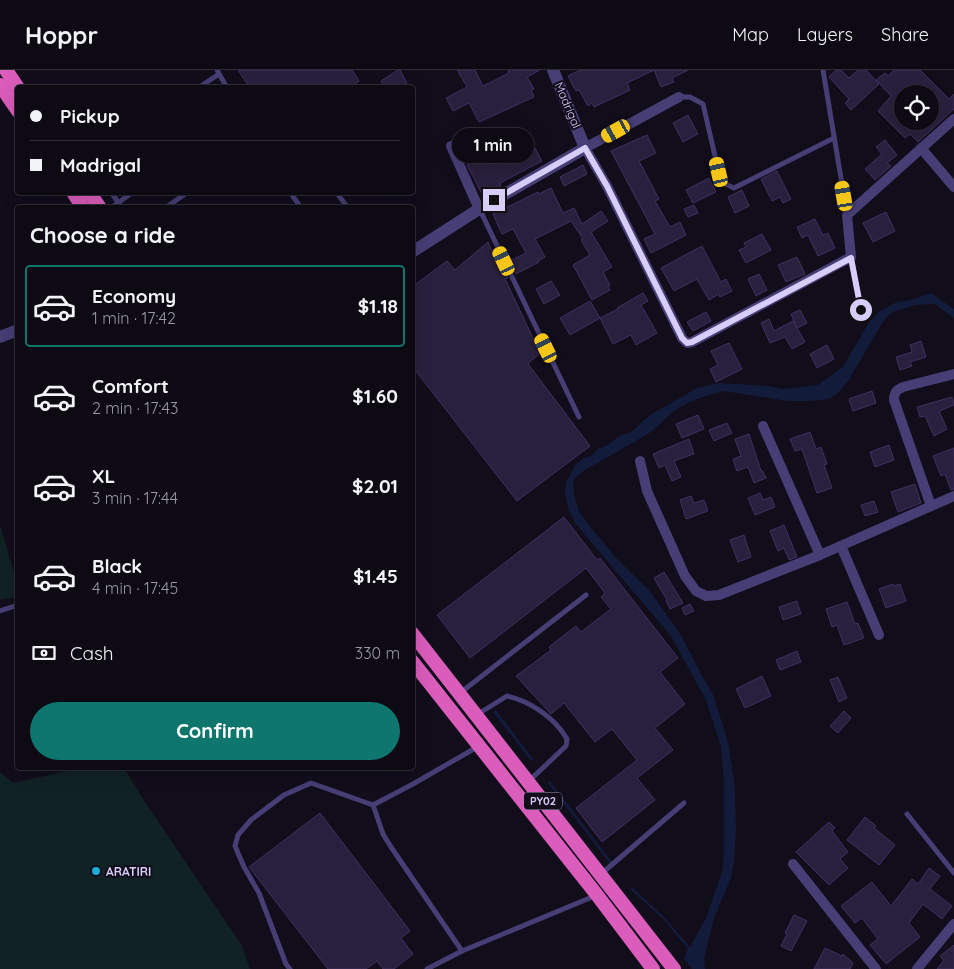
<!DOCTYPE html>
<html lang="en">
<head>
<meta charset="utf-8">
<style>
  body { margin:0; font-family:Quicksand,sans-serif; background:#1b1822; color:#f1f3f6; height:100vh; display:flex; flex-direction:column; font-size:19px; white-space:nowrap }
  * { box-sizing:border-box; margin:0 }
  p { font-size:16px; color:#9a9aa0 }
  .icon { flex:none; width:28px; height:28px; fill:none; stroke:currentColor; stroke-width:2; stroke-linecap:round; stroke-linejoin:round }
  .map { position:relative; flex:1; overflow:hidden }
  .side { position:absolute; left:15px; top:135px; width:400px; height:565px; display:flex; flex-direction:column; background:#0d0a14; border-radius:5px; box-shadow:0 5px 20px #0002,0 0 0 1px #2d2b34 }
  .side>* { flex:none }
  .top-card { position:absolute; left:15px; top:15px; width:400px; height:110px; border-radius:5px; box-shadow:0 5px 20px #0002,0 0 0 1px #2d2b34; display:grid; align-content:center; height:110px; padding:0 15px; background:#0d0a14 }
  .buttons { position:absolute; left:894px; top:15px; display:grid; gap:10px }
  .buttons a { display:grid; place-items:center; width:45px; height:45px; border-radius:50%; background:#0d0a14; box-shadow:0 5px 20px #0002,0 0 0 1px #2d2b34; font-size:25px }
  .end { position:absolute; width:22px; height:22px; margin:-11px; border:6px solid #d7cdf9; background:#111; box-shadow:0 0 0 2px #111 }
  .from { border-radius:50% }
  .bubble { position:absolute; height:35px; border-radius:18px; background:#0d0a14; box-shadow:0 5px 20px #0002,0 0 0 1px #2d2b34; font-size:16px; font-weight:700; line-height:35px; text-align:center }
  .car { position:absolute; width:15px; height:30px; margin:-15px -8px; border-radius:6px; box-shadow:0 0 4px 1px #0007; background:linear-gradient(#f5c518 24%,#345 0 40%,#f5c518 0 76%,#345 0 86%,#f5c518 0) }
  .top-card b { display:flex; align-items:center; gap:18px; height:48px; font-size:19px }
  .top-card b+b { border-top:1px solid #2d2b34 }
  .top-card i { width:12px; height:12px; background:#f1f3f6 }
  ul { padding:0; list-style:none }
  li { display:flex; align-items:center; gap:15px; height:82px; margin:0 10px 8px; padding:0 5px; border:2px solid transparent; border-radius:5px }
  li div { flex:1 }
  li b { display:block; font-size:19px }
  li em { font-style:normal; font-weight:700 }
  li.current { border-color:#0f766e }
  li>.icon { width:45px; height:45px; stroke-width:1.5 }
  h2 { padding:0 15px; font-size:22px; line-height:60px }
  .pay { display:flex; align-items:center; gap:12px; height:55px; padding:0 15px; font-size:19px }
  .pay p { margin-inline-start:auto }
  .primary-button { display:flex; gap:10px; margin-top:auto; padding:10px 15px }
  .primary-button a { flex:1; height:58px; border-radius:30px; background:#0f766e; color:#fff; font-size:20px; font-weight:700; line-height:58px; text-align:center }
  header { display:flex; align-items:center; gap:30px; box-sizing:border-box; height:70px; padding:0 25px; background:#0d0a14; border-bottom:1px solid #2d2b34 }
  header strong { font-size:24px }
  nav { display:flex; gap:28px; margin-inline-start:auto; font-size:18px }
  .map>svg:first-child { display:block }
</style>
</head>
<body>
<header>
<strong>Hoppr</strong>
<nav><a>Map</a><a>Layers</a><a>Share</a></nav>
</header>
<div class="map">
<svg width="954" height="899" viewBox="0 0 954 899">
  <rect width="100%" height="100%" fill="#110d1b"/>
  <g fill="#112224">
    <polygon points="0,455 17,513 17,527 0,530"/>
    <polygon points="81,698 124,698 141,726 242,876 250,899 0,899 0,702 13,713"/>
  </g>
  <g fill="#121c3a">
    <polygon points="931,223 954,239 954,248 935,234 915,235 893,242 884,250 848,311 838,323 829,329 810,331 788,331 724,321 709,325 689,332 674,341 651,362 582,402 575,408 573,413 574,425 579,441 587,453 618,490 649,520 681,565 702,606 713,624 728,672 735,717 736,760 734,791 731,808 714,848 704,889 705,899 692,899 684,889 688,879 664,850 630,819 632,817 666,849 690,877 706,848 722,802 724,787 724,712 721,676 706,630 671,566 575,453 568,438 565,423 566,413 575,395 584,388 591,386 598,379 609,374 619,366 631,362 650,345 697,318 720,313 768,316 783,319 818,315 843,297 869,252 880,241 897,232 911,230"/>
    <polygon points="496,640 533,689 531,691 493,642"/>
    <polygon points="550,711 615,796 613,798 548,713"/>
  </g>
  <g fill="#29203d" stroke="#403062" fill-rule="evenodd">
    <polygon points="238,0 352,0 359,11 349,18 250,18"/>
    <polygon points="398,0 400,0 407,13 399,18 385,18 381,11"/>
    <polygon points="457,0 475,0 483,16 509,3 508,0 540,0 527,7 534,19 531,20 534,27 479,52 469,33 453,41 446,28 467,17"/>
    <polygon points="580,0 688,0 672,8 674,12 661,17 654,0 627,13 630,20 594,37 592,33 588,36 579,20 576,21 568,6"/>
    <polygon points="836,0 841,0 849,8 858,0 866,0 879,14 851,40 845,33 849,29 829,7"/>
    <path d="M894 0H920L949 29 954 24V39L918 72 910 64 905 68 878 41 891 26 876 10 885 3 888 6ZM902 24H930V51H902Z"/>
    <polygon points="688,45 698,64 683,72 673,53"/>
    <polygon points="483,59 495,79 501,76 506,86 516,80 519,84 535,78 542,91 500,113 501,116 483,126 467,95 479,88 467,68"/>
    <polygon points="647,65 656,83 639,91 659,129 655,131 670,157 680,152 686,165 651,183 644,169 655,164 611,81"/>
    <polygon points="885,70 897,85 887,93 891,96 875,110 865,99 882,84 876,77"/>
    <polygon points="583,95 587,104 564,116 560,107"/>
    <polygon points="777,101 791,129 783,133 780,127 772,131 761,109"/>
    <polygon points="709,108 716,122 693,133 686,120"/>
    <polygon points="551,118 563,143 574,138 582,154 601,141 608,151 591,162 612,197 603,202 610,215 608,216 610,220 592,230 573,195 590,185 581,170 583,169 571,151 535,169 545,187 538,191 539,192 516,204 509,191 526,183 513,159 502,164 493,144 538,122 539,124"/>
    <polygon points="742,120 749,136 735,143 728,127"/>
    <polygon points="694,135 698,143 688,147 684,139"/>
    <polygon points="886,142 895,161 873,172 863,153"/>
    <polygon points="815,149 823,165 828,163 835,178 818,186 808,165 802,168 797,157"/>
    <polygon points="762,164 771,180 746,193 739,180 746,177 744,173"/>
    <polygon points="488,172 499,196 501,195 508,208 505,209 540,283 528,294 590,376 517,431 412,296 412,217 447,191 455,200"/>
    <polygon points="702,176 721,212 726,209 732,221 720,227 719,224 709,230 697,209 674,221 661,198"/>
    <polygon points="797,187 805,204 786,212 778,195"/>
    <polygon points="759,204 767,220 756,226 748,209"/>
    <polygon points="551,211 560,225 544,234 536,219"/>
    <polygon points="643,223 648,231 641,235 657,263 636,275 631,265 613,274 600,248 618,239 617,238"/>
    <polygon points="590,231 600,248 570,265 560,248"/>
    <polygon points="800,240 807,253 797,258 791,244"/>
    <polygon points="706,242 711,251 693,261 687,252"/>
    <polygon points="769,249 774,261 793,251 805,272 792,279 785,267 770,273 761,253"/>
    <polygon points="921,271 926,287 910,292 912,296 900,300 896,287 912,282 910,275"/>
    <polygon points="729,273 742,299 716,312 710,299 718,295 711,281"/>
    <polygon points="827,275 834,289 817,298 810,284"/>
    <polygon points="872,321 876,333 853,341 849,329"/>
    <polygon points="952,327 954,335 939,341 947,359 934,366 925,346 920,347 917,337"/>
    <polygon points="698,345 704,359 682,368 676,354"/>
    <polygon points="727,353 732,363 714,371 709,360"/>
    <polygon points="810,362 816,379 821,377 827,394 824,395 832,418 817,423 802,379 795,381 790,369"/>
    <polygon points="749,364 761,401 762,400 766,408 754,413 748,397 737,401 733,389 741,386 735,369"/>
    <polygon points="689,369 694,384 674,391 681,407 672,411 665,395 659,398 653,384"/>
    <polygon points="889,375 894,390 875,397 870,382"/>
    <polygon points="954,378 954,419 951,420 945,404 941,406 933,386"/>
    <polygon points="915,414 921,433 898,442 891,422"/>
    <polygon points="760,423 763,430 771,427 775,437 755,445 748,428"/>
    <polygon points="691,426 694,433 704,430 708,441 686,449 680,430"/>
    <polygon points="874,431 878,442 865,446 861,435"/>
    <polygon points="564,447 597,490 600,488 678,588 660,602 685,634 655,658 673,680 637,708 655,730 602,772 576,738 637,690 612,659 595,672 564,633 551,644 516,606 551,580 549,577 576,556 581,562 611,539 601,527 605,523 586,498 470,588 437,545"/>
    <polygon points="784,455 797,487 789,490 784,478 778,481 770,461"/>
    <polygon points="744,465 751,487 738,492 730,470"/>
    <polygon points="664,502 683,533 670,539 666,531 667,530 654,508"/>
    <polygon points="893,514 894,516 900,514 906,531 886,538 879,519"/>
    <polygon points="797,531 801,544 783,550 779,537"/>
    <polygon points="847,532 855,554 858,553 864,568 844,575 837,555 832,557 826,539"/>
    <polygon points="690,534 694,541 685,545 682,538"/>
    <polygon points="797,581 801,592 780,600 776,590"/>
    <polygon points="762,606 771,626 745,638 736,619"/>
    <polygon points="838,607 847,628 839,632 830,610"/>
    <polygon points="844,641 851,648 838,663 830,656"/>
    <polygon points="320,743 410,861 401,868 413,884 394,899 383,899 377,891 366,899 328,899 249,797"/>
    <polygon points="865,747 876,756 874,758 895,775 879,795 847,770"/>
    <polygon points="829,752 835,758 832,761 848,782 840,789 848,798 829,815 796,782"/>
    <polygon points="929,798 940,806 930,819 952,836 942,849 923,834 909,853 920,867 886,894 870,875 878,869 862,848 855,853 841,836 872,812 891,836 912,809 918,814"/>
    <polygon points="794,845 807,851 791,881 781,876 787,864 785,863"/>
    <polygon points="954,875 954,899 937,899 944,890 940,886"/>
    <polygon points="825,878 842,886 843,884 853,893 850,899 814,899"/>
  </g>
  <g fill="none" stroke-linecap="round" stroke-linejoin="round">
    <g stroke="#463e74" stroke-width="5">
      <polyline points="217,0 227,18"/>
      <polyline points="823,0 847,144"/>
      <polyline points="198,18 219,4"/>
      <polyline points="679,27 690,27 703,34 721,112 734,118 834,68"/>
      <polyline points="111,122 122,138"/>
      <polyline points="290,122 301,138"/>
      <polyline points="339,126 348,138"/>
      <polyline points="111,138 133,122"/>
      <polyline points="165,138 188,122"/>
      <polyline points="480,140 579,347"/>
      <polyline points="851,187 861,240"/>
      <polyline points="0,541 18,535"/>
      <polyline points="460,623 586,525"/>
      <path d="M478 644 507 626C530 631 555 648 567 669L566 676 529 711"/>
      <polyline points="479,676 413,714 373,735 383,764 391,777 462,881 597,825"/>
      <polyline points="907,744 954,803"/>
      <polyline points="601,804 684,733"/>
      <polyline points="290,899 286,894 259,823 244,797 235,776 238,765 251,750 284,725 311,713 373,735"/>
      <polyline points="427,899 462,881"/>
    </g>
    <g stroke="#463e74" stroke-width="10">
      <polyline points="679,27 585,78 607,116 682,268 687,273 692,272 851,187 847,145 954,49"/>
      <polyline points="451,76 479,139"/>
      <polyline points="921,78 954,117"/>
      <polyline points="763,356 820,485"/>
      <polyline points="640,391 647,421 685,506 696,521 706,526 719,525 820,485 954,426"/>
      <path d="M931 436 894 330C894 323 896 320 903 317L954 304"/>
      <polyline points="841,476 879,565"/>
      <polyline points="793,794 876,899"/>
      <polyline points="917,899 954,854"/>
    </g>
    <g stroke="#463e74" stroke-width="12">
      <polyline points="412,182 479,139 585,78 553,0"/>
      <polyline points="0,267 18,260"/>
    </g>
    <g stroke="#da5cbb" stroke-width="14">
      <polyline points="6,0 18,18"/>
      <polyline points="0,15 18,41"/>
      <polyline points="73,122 83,138"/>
      <polyline points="89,122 100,138"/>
      <polyline points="412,563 674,899"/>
      <polyline points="412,591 597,825 653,899"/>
    </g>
  </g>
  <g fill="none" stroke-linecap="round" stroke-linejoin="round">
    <polyline stroke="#d7cdf9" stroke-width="6" points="494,130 585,78 607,116 682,268 687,273 692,272 851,188 861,240"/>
  </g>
  <circle fill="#1badd7" stroke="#110d1b" stroke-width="2" cx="96" cy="801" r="5"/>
  <g text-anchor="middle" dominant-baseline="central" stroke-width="4" stroke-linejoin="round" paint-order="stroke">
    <rect fill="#110d1b" stroke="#9c93b6" stroke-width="1" x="524" y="722.5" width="38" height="17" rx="4"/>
    <g font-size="11" font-weight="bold" fill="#d7cdf9">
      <text x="543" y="731">PY02</text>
    </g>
    <g font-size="12" fill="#d7cdf9" stroke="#110d1b">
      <text transform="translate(568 35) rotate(67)">Madrigal</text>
    </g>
    <g font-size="12" font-weight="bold" fill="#d7cdf9" stroke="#110d1b" text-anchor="start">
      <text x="106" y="801">ARATIRI</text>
    </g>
  </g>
</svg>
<div class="buttons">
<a><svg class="icon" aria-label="locate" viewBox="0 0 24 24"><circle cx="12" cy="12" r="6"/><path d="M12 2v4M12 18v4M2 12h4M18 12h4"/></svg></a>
</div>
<i class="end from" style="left:861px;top:240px"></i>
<i class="end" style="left:494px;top:130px"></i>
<div class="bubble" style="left:452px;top:58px;width:82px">1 min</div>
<i class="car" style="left:616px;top:61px;rotate:241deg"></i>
<i class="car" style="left:719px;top:102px;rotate:347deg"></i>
<i class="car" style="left:844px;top:126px;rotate:350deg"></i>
<i class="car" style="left:504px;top:191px;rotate:335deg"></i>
<i class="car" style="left:546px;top:278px;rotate:334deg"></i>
<div class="top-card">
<b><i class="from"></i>Pickup</b>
<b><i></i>Madrigal</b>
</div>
<section class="side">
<h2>Choose a ride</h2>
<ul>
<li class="current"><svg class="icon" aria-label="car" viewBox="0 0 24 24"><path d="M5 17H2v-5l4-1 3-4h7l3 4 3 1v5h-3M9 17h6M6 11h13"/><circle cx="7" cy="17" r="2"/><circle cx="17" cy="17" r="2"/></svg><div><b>Economy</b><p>1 min · 17:42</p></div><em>$1.18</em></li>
<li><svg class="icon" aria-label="car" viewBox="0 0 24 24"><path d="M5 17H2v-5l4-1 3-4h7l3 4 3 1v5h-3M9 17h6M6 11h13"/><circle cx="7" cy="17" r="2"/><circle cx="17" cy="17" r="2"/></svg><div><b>Comfort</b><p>2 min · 17:43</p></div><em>$1.60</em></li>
<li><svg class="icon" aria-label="car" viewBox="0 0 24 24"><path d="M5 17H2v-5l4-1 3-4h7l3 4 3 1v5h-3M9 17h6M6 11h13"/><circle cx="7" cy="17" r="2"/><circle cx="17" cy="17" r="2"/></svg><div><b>XL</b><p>3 min · 17:44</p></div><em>$2.01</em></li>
<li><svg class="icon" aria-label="car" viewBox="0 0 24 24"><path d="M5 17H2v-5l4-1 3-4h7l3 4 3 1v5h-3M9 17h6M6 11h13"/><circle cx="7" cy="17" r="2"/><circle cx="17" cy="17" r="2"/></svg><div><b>Black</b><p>4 min · 17:45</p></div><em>$1.45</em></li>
</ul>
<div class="pay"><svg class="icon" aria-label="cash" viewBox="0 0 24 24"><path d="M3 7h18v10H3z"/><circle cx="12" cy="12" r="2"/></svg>Cash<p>330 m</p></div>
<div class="primary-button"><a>Confirm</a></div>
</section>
</div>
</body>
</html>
